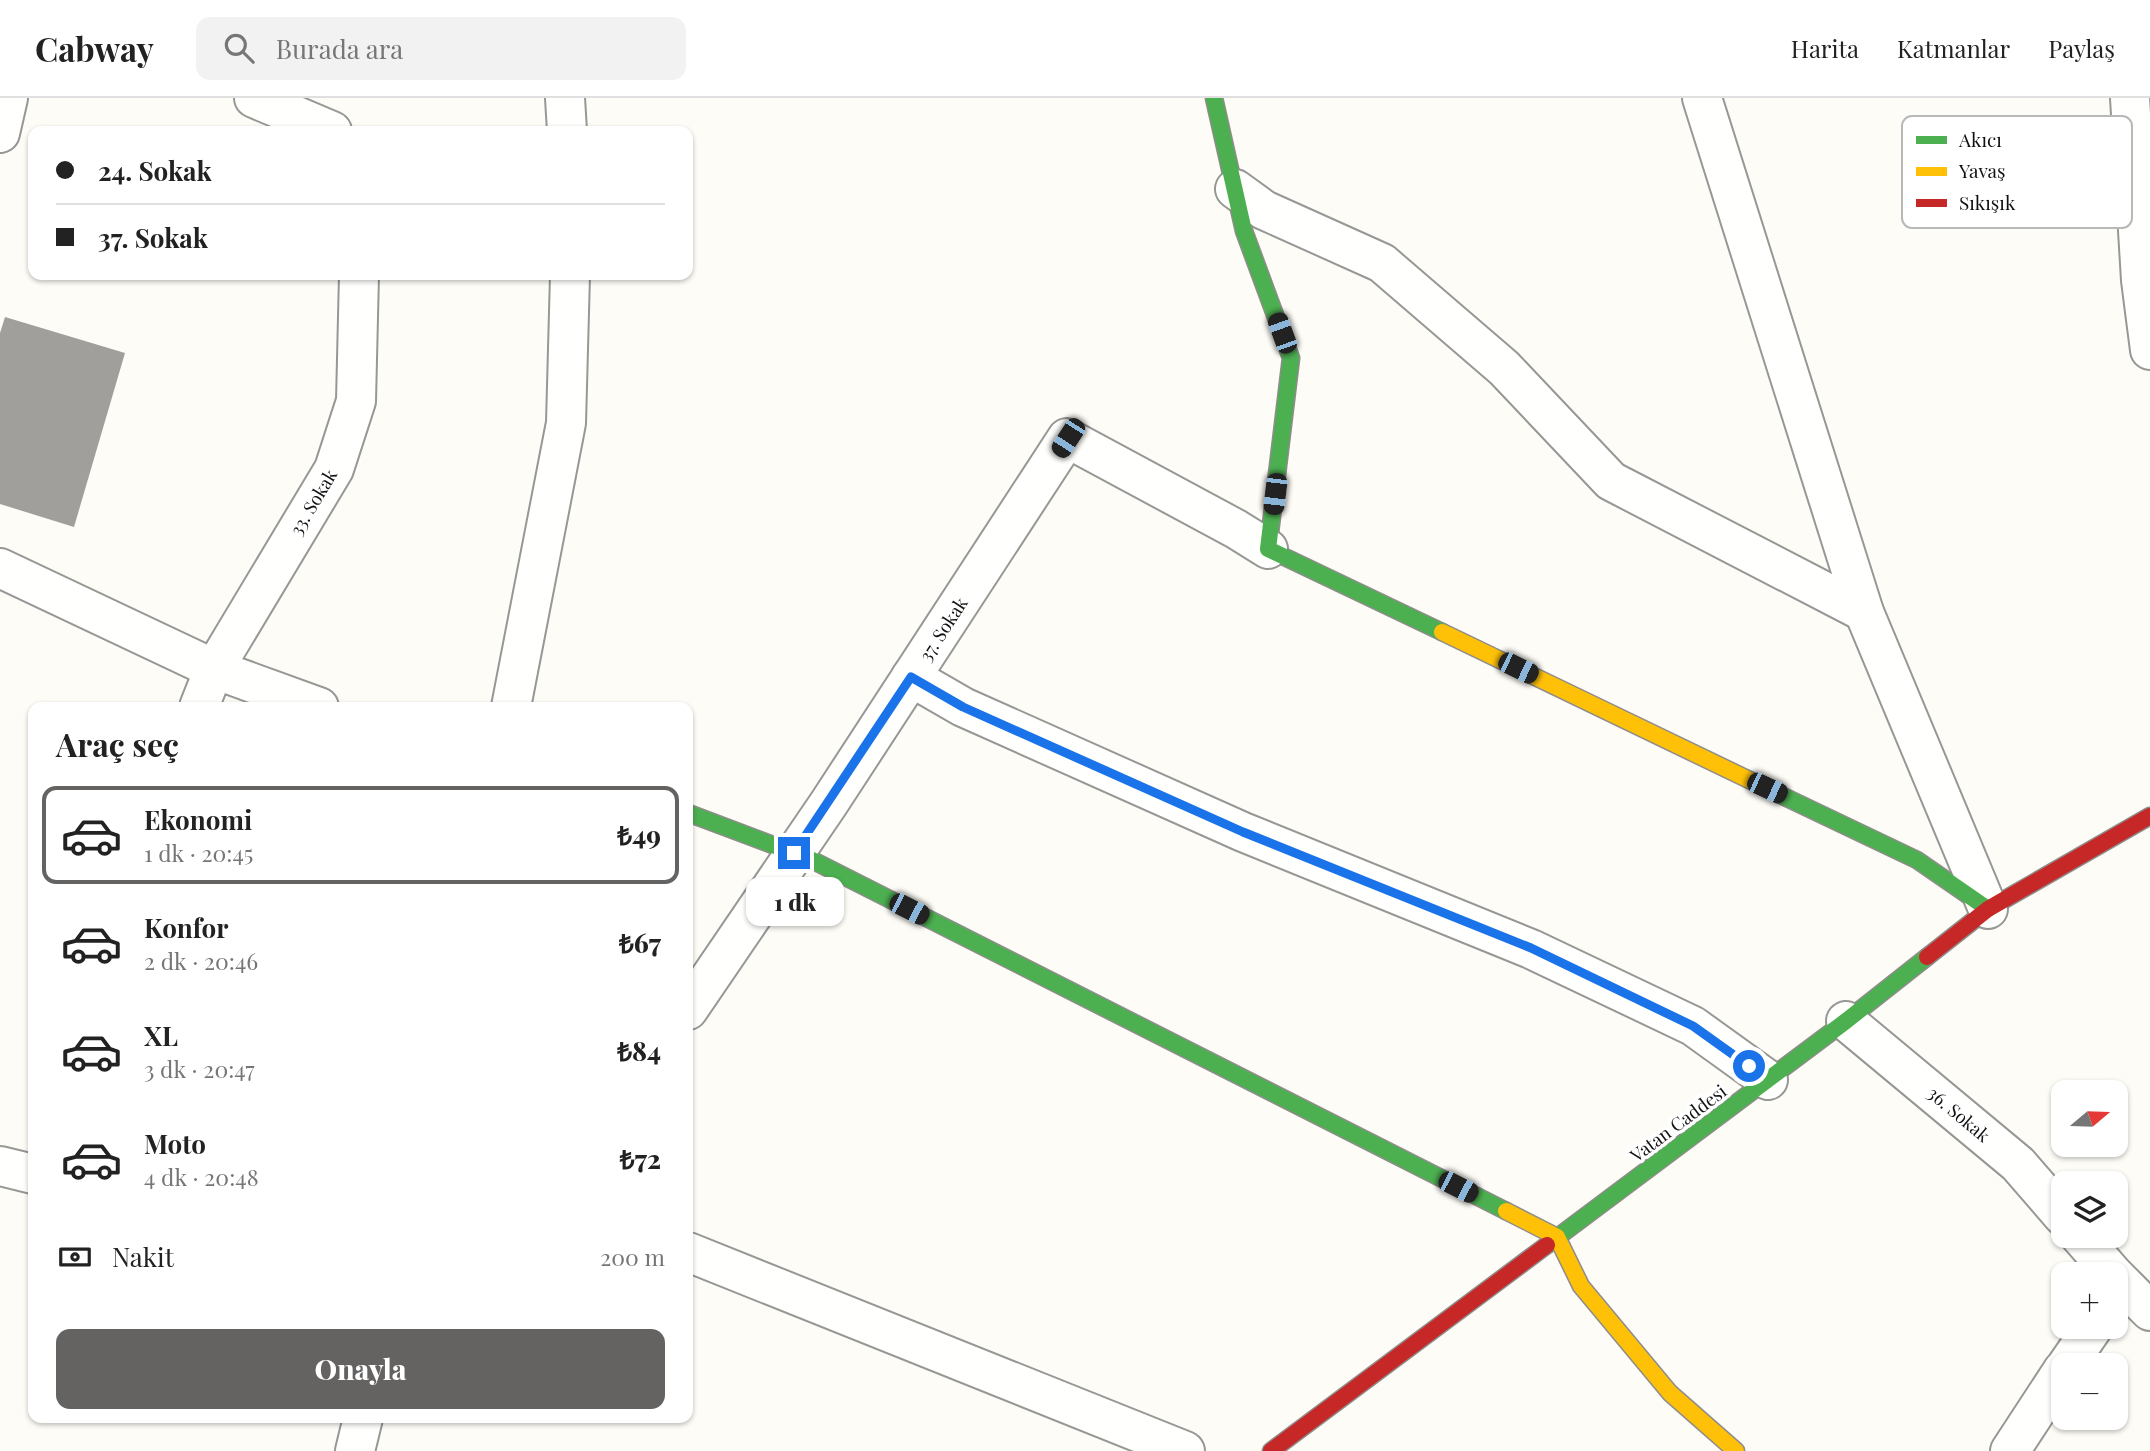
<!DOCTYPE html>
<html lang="tr">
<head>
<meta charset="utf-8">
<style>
  body { margin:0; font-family:"Playfair Display",serif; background:#f2f2f2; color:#222; height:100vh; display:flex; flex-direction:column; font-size:26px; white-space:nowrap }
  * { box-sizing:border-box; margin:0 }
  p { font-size:23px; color:#767676 }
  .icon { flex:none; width:38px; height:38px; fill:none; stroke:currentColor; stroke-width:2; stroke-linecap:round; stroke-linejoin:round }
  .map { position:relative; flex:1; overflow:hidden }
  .drawer { position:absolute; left:28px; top:604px; width:665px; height:721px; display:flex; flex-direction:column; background:#fff; border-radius:14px; box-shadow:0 2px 5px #0004 }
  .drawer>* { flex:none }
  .top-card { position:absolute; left:28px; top:28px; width:665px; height:154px; border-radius:14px; box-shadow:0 2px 5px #0004; display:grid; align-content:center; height:154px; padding:0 28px; background:#fff }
  .needle { width:46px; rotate:71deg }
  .fabs { position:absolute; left:2051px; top:982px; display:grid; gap:14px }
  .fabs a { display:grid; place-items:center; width:77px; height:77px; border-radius:14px; background:#fff; box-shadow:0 2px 5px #0004; font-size:35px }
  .end { position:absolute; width:32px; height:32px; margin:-16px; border:9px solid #1a73e8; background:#fff; box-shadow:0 0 0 4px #fff }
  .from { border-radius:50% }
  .bubble { position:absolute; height:49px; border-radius:14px; background:#fff; box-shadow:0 2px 5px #0004; font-size:23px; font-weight:800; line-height:49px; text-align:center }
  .car { position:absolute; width:21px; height:42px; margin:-21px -10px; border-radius:9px; box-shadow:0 0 5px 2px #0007; background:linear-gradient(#222 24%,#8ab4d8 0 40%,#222 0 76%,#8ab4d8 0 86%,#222 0) }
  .top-card b { display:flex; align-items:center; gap:24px; height:66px; font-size:26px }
  .top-card b+b { border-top:2px solid #e0e0e0 }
  .top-card i { width:18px; height:18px; background:#222 }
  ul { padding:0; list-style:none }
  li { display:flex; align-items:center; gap:21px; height:98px; margin:0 14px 10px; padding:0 14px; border:4px solid transparent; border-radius:14px }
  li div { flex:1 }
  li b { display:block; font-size:26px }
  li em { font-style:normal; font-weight:800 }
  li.selected { border-color:#646362 }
  li>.icon { width:63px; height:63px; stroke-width:1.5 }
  h2 { padding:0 28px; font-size:32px; line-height:84px }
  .pay { display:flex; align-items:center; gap:18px; height:77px; padding:0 28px; font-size:26px }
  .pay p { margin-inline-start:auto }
  .button { display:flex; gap:14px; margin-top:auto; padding:14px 28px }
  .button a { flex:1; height:80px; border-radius:14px; background:#646362; color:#fff; font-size:28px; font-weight:800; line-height:80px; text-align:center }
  header { display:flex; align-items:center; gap:42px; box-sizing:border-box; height:98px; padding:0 35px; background:#fff; border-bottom:2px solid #e0e0e0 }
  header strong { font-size:33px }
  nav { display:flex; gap:38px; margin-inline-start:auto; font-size:24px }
  .search { width:490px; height:63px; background:#f2f2f2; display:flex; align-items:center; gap:18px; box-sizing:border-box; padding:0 24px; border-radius:14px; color:#767676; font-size:26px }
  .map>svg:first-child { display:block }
</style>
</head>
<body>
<header>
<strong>Cabway</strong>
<div class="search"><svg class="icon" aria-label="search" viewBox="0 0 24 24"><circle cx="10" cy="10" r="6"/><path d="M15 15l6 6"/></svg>Burada ara</div>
<nav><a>Harita</a><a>Katmanlar</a><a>Paylaş</a></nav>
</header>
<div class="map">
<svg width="2150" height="1353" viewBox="0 0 2150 1353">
  <rect width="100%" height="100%" fill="#fdfcf7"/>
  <polygon fill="#a19f9c" points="5,219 125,255 74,429 0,406 0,235"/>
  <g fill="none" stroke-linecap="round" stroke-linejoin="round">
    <defs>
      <g id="street">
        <polyline points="254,0 332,33"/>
        <polyline points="565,0 567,33"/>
        <polyline points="1702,0 1864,514 1988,811"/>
        <polyline points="2130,0 2141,182 2150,252"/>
        <polyline points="0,35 8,0"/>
        <polyline points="1235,91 1264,112 1382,165 1504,270 1611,383 1864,514"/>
        <polyline points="0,470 214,571 319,609"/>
        <polyline points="911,579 963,609 1243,734 1531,851 1693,928 1768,982"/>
        <polyline points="199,609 214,571 334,371 356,303 359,177"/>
        <polyline points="511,609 566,325 570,177"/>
        <polyline points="688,912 829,705 1067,340 1236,431 1268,451"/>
        <polyline points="1846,923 2018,1066 2063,1118"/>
        <polyline points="0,1068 33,1076"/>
        <polyline points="2080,1138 2113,1176"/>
        <polyline points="688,1154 1185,1353"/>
        <polyline points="2116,1179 2150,1213"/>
        <polyline points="2067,1267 2094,1228"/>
        <polyline points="355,1353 363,1320"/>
        <polyline points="2010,1353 2063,1272"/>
      </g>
      <g id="fast">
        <polyline points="1214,0 1244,133 1291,260 1268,451 1442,534"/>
        <polyline points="1766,690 1917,762 1988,811"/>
        <polyline points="688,715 810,761 1506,1113"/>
        <polyline points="1547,1147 1846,923 1927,859"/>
      </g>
      <g id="slow">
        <polyline points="1442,534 1766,690"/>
        <polyline points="1506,1113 1557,1139 1581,1188 1670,1295 1736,1353"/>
      </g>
      <g id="jam">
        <polyline points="1927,859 1988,811 2150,718"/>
        <polyline points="1271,1353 1547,1147"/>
      </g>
    </defs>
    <use href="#street" stroke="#979795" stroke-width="42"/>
    <use href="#fast" stroke="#8e8d8b" stroke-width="19"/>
    <use href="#slow" stroke="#8e8d8b" stroke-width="19"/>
    <use href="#jam" stroke="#8e8d8b" stroke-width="19"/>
    <use href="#street" stroke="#fffffe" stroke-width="38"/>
    <use href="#fast" stroke="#4caf50" stroke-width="16"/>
    <use href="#slow" stroke="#ffc107" stroke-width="16"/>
    <use href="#jam" stroke="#c62828" stroke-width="16"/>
  </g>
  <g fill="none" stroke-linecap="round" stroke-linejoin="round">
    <polyline stroke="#1a73e8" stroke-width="9" points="794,755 911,579 963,609 1243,734 1531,850 1693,928 1749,968"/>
  </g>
  <g text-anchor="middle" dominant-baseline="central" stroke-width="7" stroke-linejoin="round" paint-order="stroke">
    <g font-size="18" fill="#111" stroke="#fff">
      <text transform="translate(313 404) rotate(-59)">33. Sokak</text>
      <text transform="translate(943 531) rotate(-57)">37. Sokak</text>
      <text transform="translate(1959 1016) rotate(40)">36. Sokak</text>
      <text transform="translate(1678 1025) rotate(-37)">Vatan Caddesi</text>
    </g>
  </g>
  <rect x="1902" y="18" width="230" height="112" rx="10" fill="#fff" stroke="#b8b8b8" stroke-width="2"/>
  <rect x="1916" y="38" width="31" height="8" fill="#4caf50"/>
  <rect x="1916" y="69" width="31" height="9" fill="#ffc107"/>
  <rect x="1916" y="101" width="31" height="8" fill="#c62828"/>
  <g font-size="19" fill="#111">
    <text x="1959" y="49">Akıcı</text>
    <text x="1959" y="80">Yavaş</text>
    <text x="1959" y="112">Sıkışık</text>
  </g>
</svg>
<div class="fabs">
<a><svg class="needle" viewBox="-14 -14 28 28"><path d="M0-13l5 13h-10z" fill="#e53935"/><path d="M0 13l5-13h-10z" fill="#767676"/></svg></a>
<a><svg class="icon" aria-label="layers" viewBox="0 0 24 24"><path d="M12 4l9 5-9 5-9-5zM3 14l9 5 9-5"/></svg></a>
<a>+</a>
<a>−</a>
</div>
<i class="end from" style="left:1749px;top:968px"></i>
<i class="end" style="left:794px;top:755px"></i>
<div class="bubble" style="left:746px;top:779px;width:98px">1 dk</div>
<i class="car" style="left:1282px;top:235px;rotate:340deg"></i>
<i class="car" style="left:1068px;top:340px;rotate:213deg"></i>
<i class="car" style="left:1275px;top:396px;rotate:187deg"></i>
<i class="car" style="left:1518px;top:570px;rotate:116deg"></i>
<i class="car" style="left:1767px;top:690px;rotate:115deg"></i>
<i class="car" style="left:909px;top:811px;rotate:117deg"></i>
<i class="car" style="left:1458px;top:1089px;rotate:117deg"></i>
<div class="top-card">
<b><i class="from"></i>24. Sokak</b>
<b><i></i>37. Sokak</b>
</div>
<section class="drawer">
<h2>Araç seç</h2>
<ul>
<li class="selected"><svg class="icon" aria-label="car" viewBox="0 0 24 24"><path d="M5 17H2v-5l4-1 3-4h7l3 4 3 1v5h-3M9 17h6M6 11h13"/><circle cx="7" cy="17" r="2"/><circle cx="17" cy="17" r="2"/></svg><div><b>Ekonomi</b><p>1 dk · 20:45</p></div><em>₺49</em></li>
<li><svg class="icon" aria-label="car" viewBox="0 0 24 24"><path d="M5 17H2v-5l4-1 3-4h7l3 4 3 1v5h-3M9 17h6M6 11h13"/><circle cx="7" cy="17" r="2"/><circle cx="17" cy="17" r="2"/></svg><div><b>Konfor</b><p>2 dk · 20:46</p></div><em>₺67</em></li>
<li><svg class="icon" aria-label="car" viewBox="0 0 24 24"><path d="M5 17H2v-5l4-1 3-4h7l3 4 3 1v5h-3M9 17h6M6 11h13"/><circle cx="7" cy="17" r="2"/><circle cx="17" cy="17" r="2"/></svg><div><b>XL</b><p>3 dk · 20:47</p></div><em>₺84</em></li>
<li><svg class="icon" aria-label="car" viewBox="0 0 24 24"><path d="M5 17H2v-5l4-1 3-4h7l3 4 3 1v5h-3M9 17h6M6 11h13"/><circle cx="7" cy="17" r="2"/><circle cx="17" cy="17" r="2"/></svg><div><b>Moto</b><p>4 dk · 20:48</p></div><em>₺72</em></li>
</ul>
<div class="pay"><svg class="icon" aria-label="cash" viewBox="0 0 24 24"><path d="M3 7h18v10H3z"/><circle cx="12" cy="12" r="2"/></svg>Nakit<p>200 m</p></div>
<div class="button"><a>Onayla</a></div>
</section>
</div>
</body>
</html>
